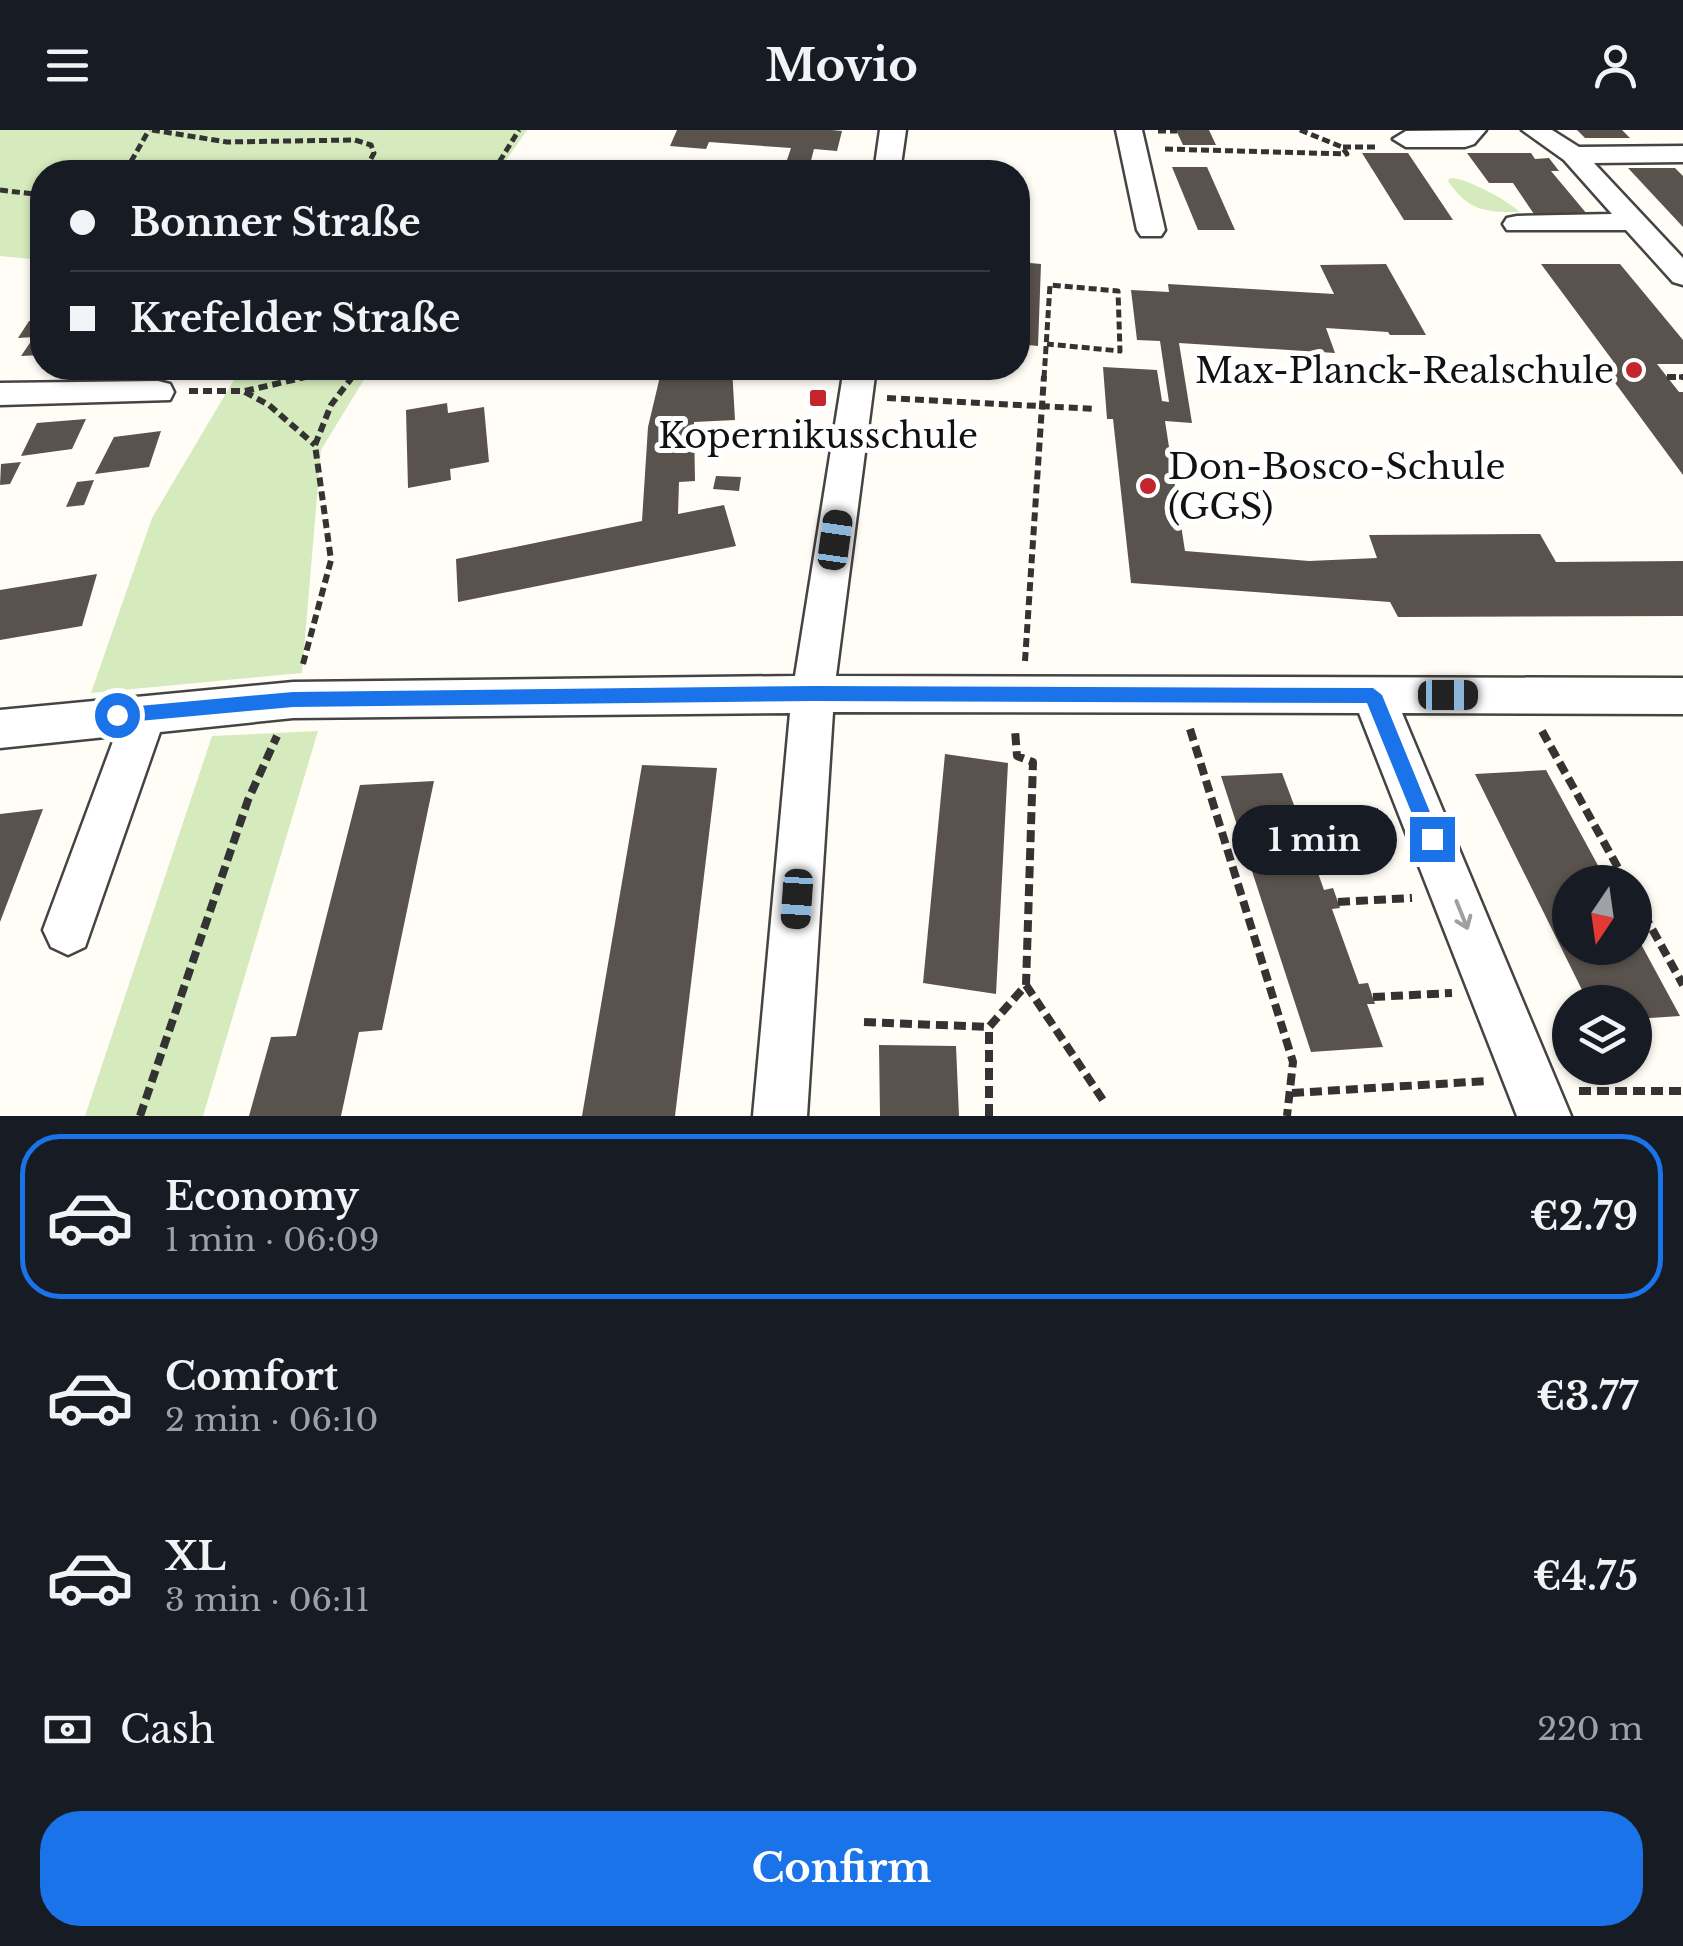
<!DOCTYPE html>
<html lang="en">
<head>
<meta charset="utf-8">
<style>
  body { margin:0; font-family:"Libre Baskerville",serif; background:#20242c; color:#f1f3f6; height:100vh; display:flex; flex-direction:column; font-size:38px; white-space:nowrap }
  * { box-sizing:border-box; margin:0 }
  p { font-size:32px; color:#9ea1a6 }
  .icon { flex:none; width:55px; height:55px; fill:none; stroke:currentColor; stroke-width:2; stroke-linecap:round; stroke-linejoin:round }
  .map { position:relative; height:986px; overflow:hidden }
  .sheet { display:flex; flex-direction:column; background:#171b24; flex:1 }
  .sheet>* { flex:none }
  .guide { position:absolute; left:30px; top:30px; width:1000px; height:220px; border-radius:40px; box-shadow:0 2px 8px #0004; display:grid; align-content:center; height:220px; padding:0 40px; background:#171b24 }
  .needle { width:65px; rotate:193deg }
  .controls { position:absolute; left:1552px; top:735px; display:grid; gap:20px }
  .controls a { display:grid; place-items:center; width:100px; height:100px; border-radius:50%; background:#171b24; box-shadow:0 2px 8px #0004; font-size:50px }
  .end { position:absolute; width:45px; height:45px; margin:-22px; border:12px solid #1a73e8; background:#fff; box-shadow:0 0 0 5px #fff }
  .from { border-radius:50% }
  .bubble { position:absolute; height:70px; border-radius:35px; background:#171b24; box-shadow:0 2px 8px #0004; font-size:32px; font-weight:700; line-height:70px; text-align:center }
  .car { position:absolute; width:30px; height:60px; margin:-30px -15px; border-radius:12px; box-shadow:0 0 8px 2px #0007; background:linear-gradient(#222 24%,#8ab4d8 0 40%,#222 0 76%,#8ab4d8 0 86%,#222 0) }
  .guide b { display:flex; align-items:center; gap:35px; height:95px; font-size:38px }
  .guide b+b { border-top:2px solid #363941 }
  .guide i { width:25px; height:25px; background:#f1f3f6 }
  ul { padding:18px 0 0; list-style:none }
  li { display:flex; align-items:center; gap:30px; height:165px; margin:0 20px 15px; padding:0 20px; border:5px solid transparent; border-radius:40px }
  li div { flex:1 }
  li b { display:block; font-size:38px }
  li em { font-style:normal; font-weight:700 }
  li.selected { border-color:#1a73e8 }
  li>.icon { width:90px; height:90px; stroke-width:1.5 }
  .pay { display:flex; align-items:center; gap:25px; height:110px; padding:0 40px; font-size:38px }
  .pay p { margin-inline-start:auto }
  .primary-button { display:flex; gap:20px; margin-top:auto; padding:20px 40px }
  .primary-button a { flex:1; height:115px; border-radius:40px; background:#1a73e8; color:#fff; font-size:40px; font-weight:700; line-height:115px; text-align:center }
  header { display:flex; justify-content:space-between; align-items:center; height:130px; padding:0 40px; background:#171b24; font-size:45px; font-weight:700 }
  .map>svg:first-child { display:block }
</style>
</head>
<body>
<header><svg class="icon" aria-label="menu" viewBox="0 0 24 24"><path d="M4 6h16M4 12h16M4 18h16"/></svg>Movio<svg class="icon" aria-label="person" viewBox="0 0 24 24"><circle cx="12" cy="8" r="4"/><path d="M4 21q1-7 8-7t8 7"/></svg></header>
<div class="map">
<svg width="1683" height="986" viewBox="0 0 1683 986">
  <rect width="100%" height="100%" fill="#fffdf5"/>
  <g fill="#d5ebbd">
    <polygon points="0,0 527,0 498,42 42,42 42,130 0,126"/>
    <path d="M1450 48C1464 47 1510 71 1519 82 1483 82 1469 81 1448 51Z"/>
    <polygon points="241,238 371,238 321,320 302,543 91,563 152,388"/>
    <polygon points="318,601 203,986 85,986 212,606"/>
  </g>
  <g fill="#5a524d">
    <polygon points="677,0 832,0 842,1 837,21 814,19 808,42 783,42 791,18 709,12 706,19 670,16"/>
    <polygon points="1176,0 1209,0 1216,15 1183,15"/>
    <polygon points="1577,0 1622,0 1630,8 1585,8"/>
    <polygon points="1362,23 1408,23 1453,90 1404,90"/>
    <polygon points="1467,23 1531,23 1535,29 1549,28 1559,41 1551,41 1592,90 1538,90 1513,53 1489,53"/>
    <polygon points="1172,37 1207,37 1235,100 1198,100"/>
    <polygon points="1628,38 1675,38 1683,46 1683,97"/>
    <polygon points="1018,132 1041,134 1038,216 1018,214"/>
    <polygon points="1386,134 1426,205 1390,205 1388,202 1326,198 1335,223 1179,213 1192,293 1165,291 1185,421 1309,431 1377,428 1369,405 1540,404 1556,432 1683,431 1683,486 1398,487 1390,472 1131,453 1113,289 1107,289 1103,237 1157,240 1162,271 1169,272 1160,211 1137,210 1131,160 1169,162 1168,154 1334,164 1320,135"/>
    <polygon points="1541,134 1620,134 1683,210 1683,234 1657,234 1679,262 1683,262 1683,345 1599,231 1613,231"/>
    <polygon points="29,191 42,191 42,225 21,226 34,207 18,208"/>
    <polygon points="662,238 732,238 735,290 694,292 695,351 679,352 678,384 724,375 736,416 458,472 456,429 642,391 648,297"/>
    <polygon points="447,273 448,283 484,277 489,332 450,339 451,350 408,358 406,280"/>
    <polygon points="86,289 72,319 21,326 37,293"/>
    <polygon points="161,301 149,337 95,344 114,307"/>
    <polygon points="21,332 10,354 0,355 1,334"/>
    <polygon points="716,346 741,347 739,361 713,359"/>
    <polygon points="94,350 84,375 66,377 77,352"/>
    <polygon points="97,444 82,496 0,510 0,460"/>
    <polygon points="945,624 1008,633 996,864 923,853"/>
    <polygon points="642,635 717,638 675,986 582,986"/>
    <polygon points="1546,640 1607,752 1570,752 1570,818 1635,818 1635,803 1680,886 1635,889 1635,872 1588,872 1475,644"/>
    <polygon points="1282,643 1294,675 1301,675 1305,683 1308,692 1300,692 1324,760 1333,758 1338,772 1340,778 1332,779 1359,854 1368,853 1375,874 1367,874 1383,917 1311,922 1221,646"/>
    <polygon points="434,651 382,900 359,902 341,986 249,986 271,907 296,906 360,655"/>
    <polygon points="43,679 0,792 0,684"/>
    <polygon points="879,915 956,916 959,986 880,986"/>
  </g>
  <g fill="none" stroke-linecap="round" stroke-linejoin="round">
    <defs>
      <g id="minor">
        <polygon points="880,0 906,0 900,42 874,42"/>
        <polygon points="1116,0 1142,0 1165,100 1161,106 1141,106 1137,100"/>
        <polygon points="1486,0 1474,14 1465,17 1406,17 1393,9 1406,1"/>
        <polygon points="1522,0 1552,0 1579,17 1683,16 1683,32 1594,33 1683,128 1683,155 1673,152 1626,100 1507,100 1503,94 1507,88 1517,86 1612,84 1564,30"/>
        <polygon points="844,238 876,238 836,546 1683,548 1683,584 1402,583 1571,986 1517,986 1359,583 833,582 807,986 753,986 790,583 293,588 160,602 85,817 68,825 51,817 43,800 115,606 0,618 0,580 293,552 795,546"/>
        <polygon points="158,251 170,254 174,262 170,270 0,275 0,253"/>
      </g>
    </defs>
    <use href="#minor" stroke="#444" stroke-width="5"/>
    <g stroke="#333" stroke-width="5" stroke-dasharray="8 4" stroke-linecap="butt">
      <polyline points="152,0 227,12 355,10 371,15 374,23 364,42"/>
      <polyline points="1158,1 1177,1"/>
      <polyline points="1343,17 1376,17"/>
      <polyline points="1165,19 1347,24 1342,17 1300,0"/>
      <polyline points="125,42 149,0"/>
      <polyline points="493,42 519,0"/>
      <polyline points="0,60 42,65"/>
      <polyline points="1667,247 1683,247"/>
      <polyline points="299,248 344,238"/>
      <polyline points="351,248 359,238"/>
      <polyline points="1044,248 1050,155 1118,161 1120,221 1047,214"/>
    </g>
    <g stroke="#333" stroke-width="6" stroke-dasharray="9 5" stroke-linecap="butt">
      <polyline points="1667,247 1683,247"/>
      <polyline points="189,261 243,261 269,275 315,315"/>
      <polyline points="245,261 310,246"/>
      <polyline points="887,268 1095,279"/>
      <polyline points="1025,531 1044,246"/>
      <polyline points="303,534 331,430 315,315 331,275 353,246"/>
    </g>
    <g stroke="#333" stroke-width="8" stroke-dasharray="12 6" stroke-linecap="butt">
      <polyline points="1190,599 1293,932 1287,986"/>
      <polyline points="1542,601 1626,752"/>
      <polyline points="1305,683 1378,682"/>
      <polyline points="1635,768 1683,855"/>
      <polyline points="1338,772 1412,768"/>
      <polyline points="1026,855 1105,973"/>
      <polyline points="1373,867 1452,863"/>
      <polyline points="864,892 989,897"/>
      <polyline points="1579,961 1683,961"/>
      <polyline points="1292,963 1487,951"/>
      <polyline points="140,986 248,670 277,606"/>
      <polyline points="989,986 989,897 1026,855 1033,632 1017,626 1015,600"/>
    </g>
    <use href="#minor" fill="#fff" fill-rule="evenodd"/>
  </g>
  <defs><path id="oneway-shaft" d="M-6 0H5M1.5-3L5.5 0L1.5 3" fill="none" stroke-width="1.6" stroke-linecap="round" stroke-linejoin="round" transform="scale(2.5)"/></defs>
  <use stroke="#a0a0a0" href="#oneway-shaft" transform="translate(1462 785) rotate(68)"/>
  <polygon fill="#1a73e8" points="813,556 1373,558 1382,565 1441,709 1438,716 1425,716 1367,573 813,571 293,577 117,593 108,585 117,578 293,562"/>
  <g fill="#c4262e" stroke="#fff" stroke-width="4">
    <circle cx="1634" cy="240" r="10"/>
    <rect x="808" y="258" width="20" height="20" rx="5"/>
    <circle cx="1148" cy="356" r="10"/>
  </g>
  <g text-anchor="middle" dominant-baseline="central" stroke-width="10" stroke-linejoin="round" paint-order="stroke">
    <g font-size="35" fill="#111" stroke="#fff" text-anchor="end">
      <text x="1614" y="240">Max-Planck-Realschule</text>
      <text x="818" y="305" text-anchor="middle">Kopernikusschule</text>
      <text x="1168" y="336" text-anchor="start">Don-Bosco-Schule<tspan x="1168" dy="40">(GGS)</tspan></text>
    </g>
  </g>
</svg>
<div class="controls">
<a><svg class="needle" viewBox="-14 -14 28 28"><path d="M0-13l5 13h-10z" fill="#e53935"/><path d="M0 13l5-13h-10z" fill="#9ea1a6"/></svg></a>
<a><svg class="icon" aria-label="layers" viewBox="0 0 24 24"><path d="M12 4l9 5-9 5-9-5zM3 14l9 5 9-5"/></svg></a>
</div>
<i class="end from" style="left:117px;top:585px"></i>
<i class="end" style="left:1432px;top:709px"></i>
<div class="bubble" style="left:1232px;top:675px;width:165px">1 min</div>
<i class="car" style="left:835px;top:410px;rotate:8deg"></i>
<i class="car" style="left:1448px;top:565px;rotate:90deg"></i>
<i class="car" style="left:797px;top:769px;rotate:184deg"></i>
<div class="guide">
<b><i class="from"></i>Bonner Straße</b>
<b><i></i>Krefelder Straße</b>
</div>
</div>
<section class="sheet">
<ul>
<li class="selected"><svg class="icon" aria-label="car" viewBox="0 0 24 24"><path d="M5 17H2v-5l4-1 3-4h7l3 4 3 1v5h-3M9 17h6M6 11h13"/><circle cx="7" cy="17" r="2"/><circle cx="17" cy="17" r="2"/></svg><div><b>Economy</b><p>1 min · 06:09</p></div><em>€2.79</em></li>
<li><svg class="icon" aria-label="car" viewBox="0 0 24 24"><path d="M5 17H2v-5l4-1 3-4h7l3 4 3 1v5h-3M9 17h6M6 11h13"/><circle cx="7" cy="17" r="2"/><circle cx="17" cy="17" r="2"/></svg><div><b>Comfort</b><p>2 min · 06:10</p></div><em>€3.77</em></li>
<li><svg class="icon" aria-label="car" viewBox="0 0 24 24"><path d="M5 17H2v-5l4-1 3-4h7l3 4 3 1v5h-3M9 17h6M6 11h13"/><circle cx="7" cy="17" r="2"/><circle cx="17" cy="17" r="2"/></svg><div><b>XL</b><p>3 min · 06:11</p></div><em>€4.75</em></li>
</ul>
<div class="pay"><svg class="icon" aria-label="cash" viewBox="0 0 24 24"><path d="M3 7h18v10H3z"/><circle cx="12" cy="12" r="2"/></svg>Cash<p>220 m</p></div>
<div class="primary-button"><a>Confirm</a></div>
</section>
</body>
</html>
